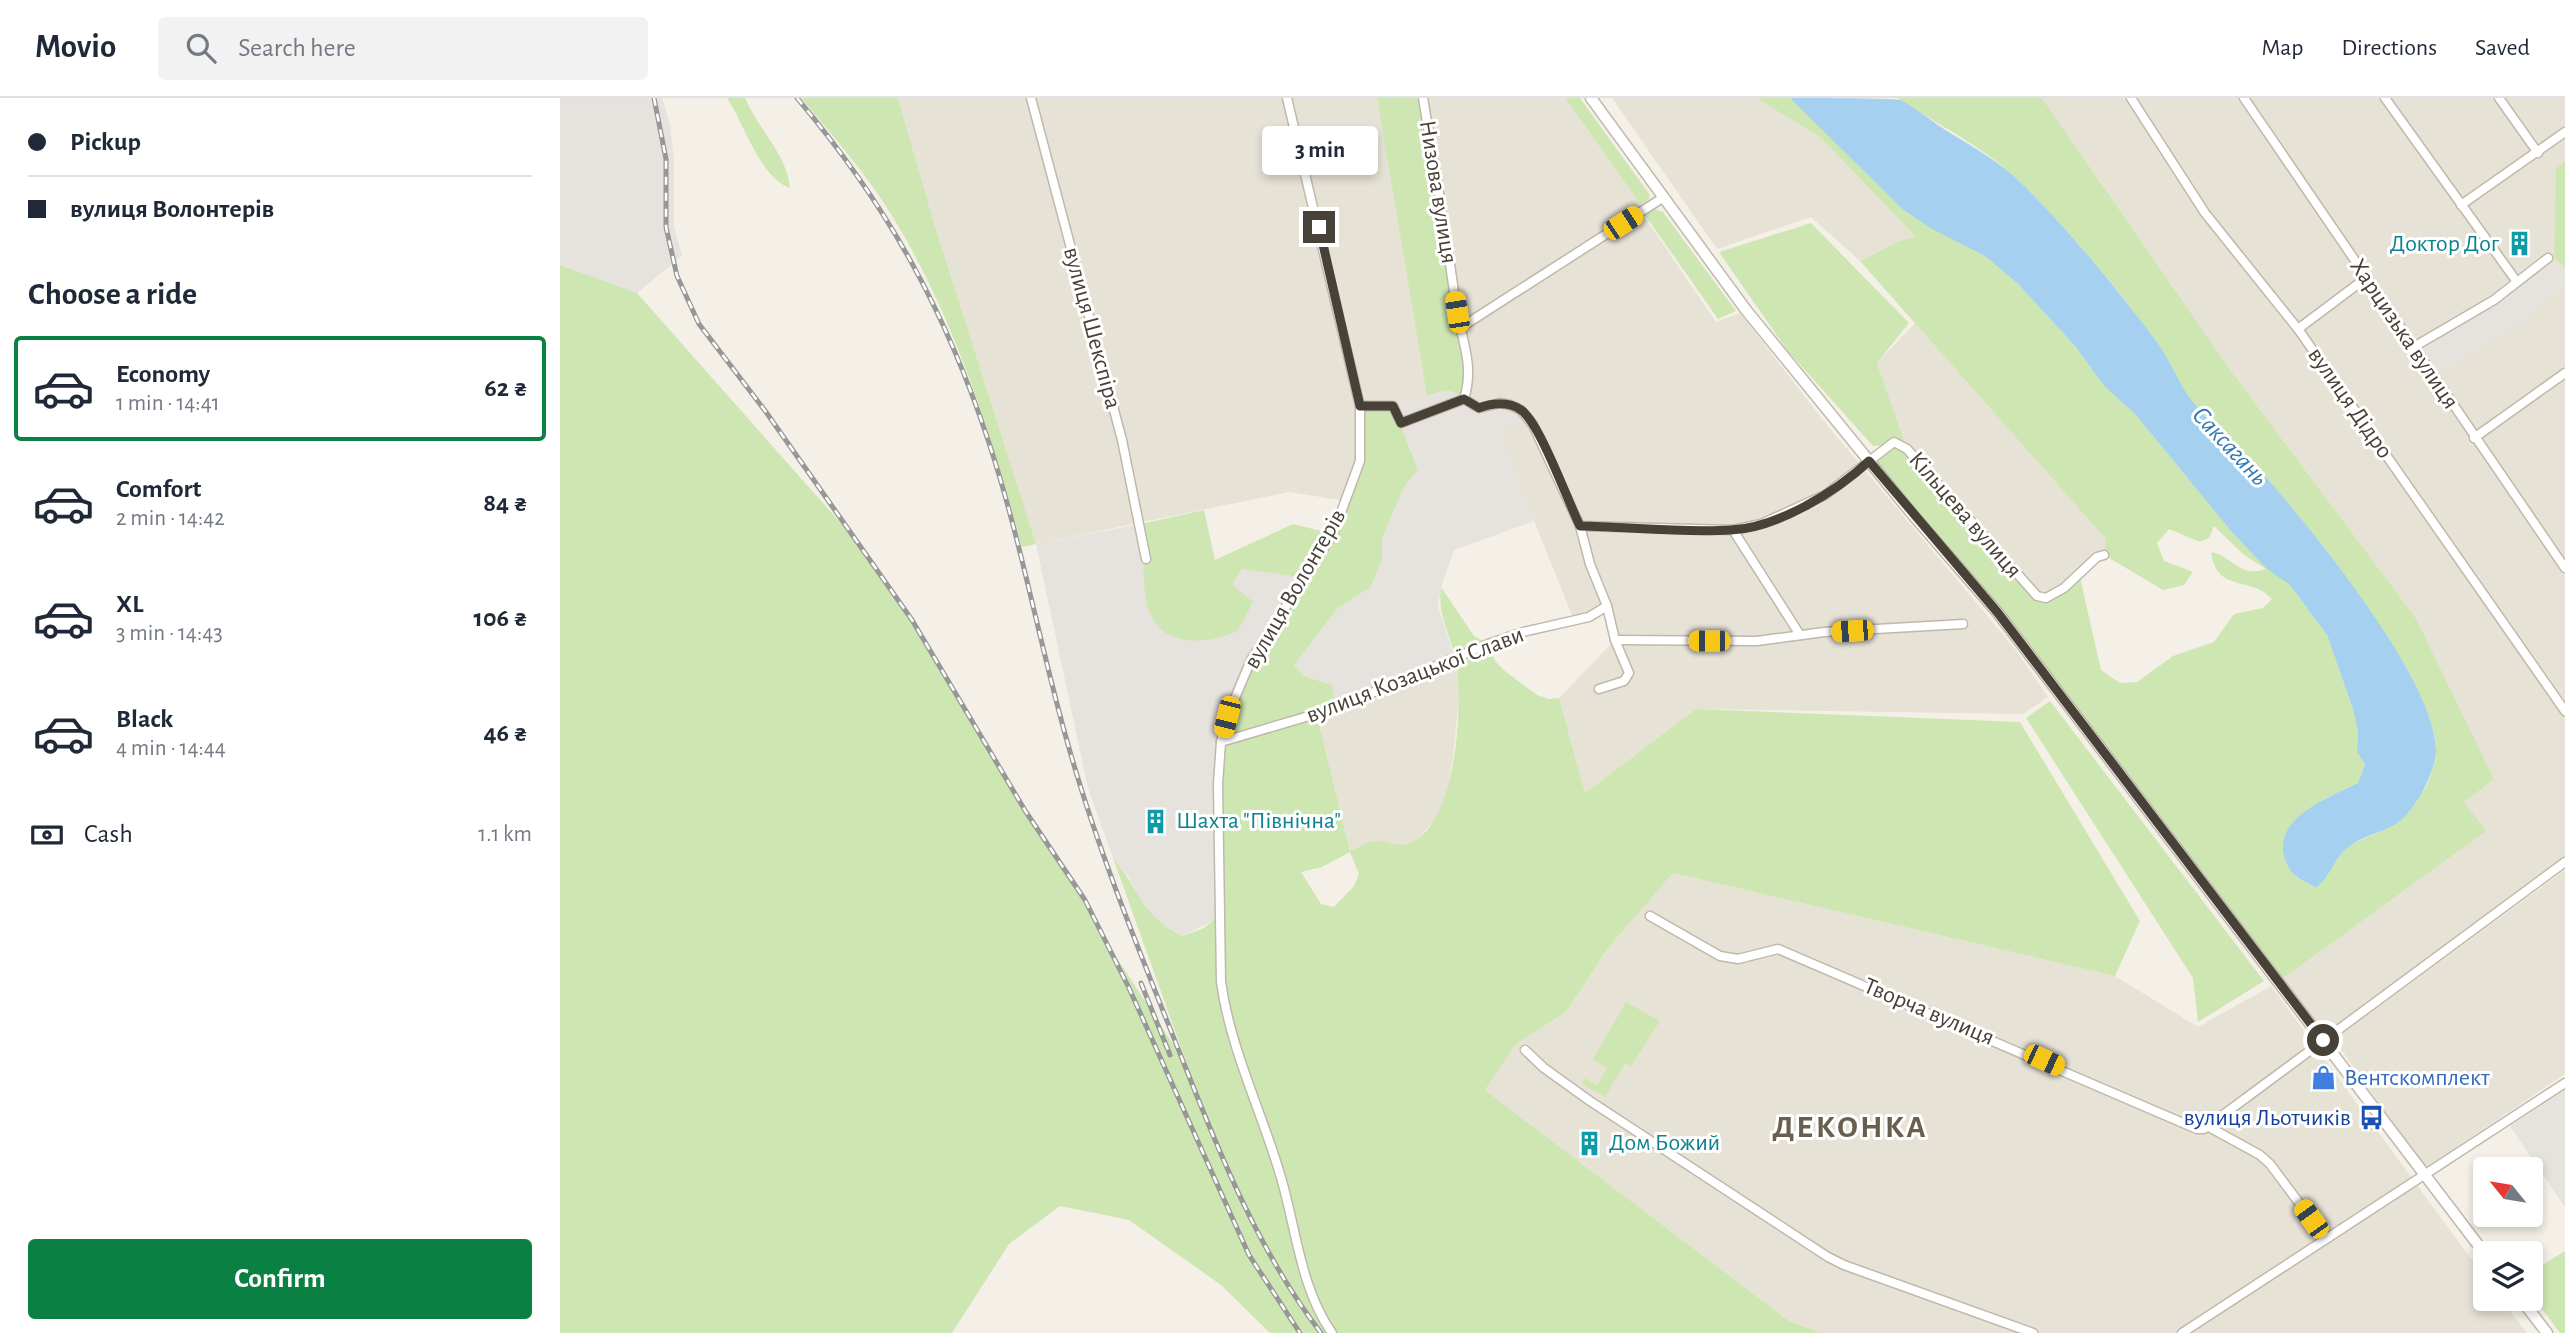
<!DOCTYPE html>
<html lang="en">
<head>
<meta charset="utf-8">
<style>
  body { margin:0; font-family:"Alegreya Sans",sans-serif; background:#f2f2f3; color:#1f2937; height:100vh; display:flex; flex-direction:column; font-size:26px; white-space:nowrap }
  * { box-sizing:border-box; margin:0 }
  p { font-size:23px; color:#747a83 }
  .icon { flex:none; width:38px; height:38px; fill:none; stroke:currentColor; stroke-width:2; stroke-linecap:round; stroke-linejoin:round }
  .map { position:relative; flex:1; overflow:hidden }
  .details { display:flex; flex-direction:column; background:#fff; width:560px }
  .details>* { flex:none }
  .banner { display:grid; align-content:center; height:154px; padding:0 28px; background:#fff }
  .needle { width:46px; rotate:300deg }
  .fabs { position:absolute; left:1913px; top:1059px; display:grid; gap:14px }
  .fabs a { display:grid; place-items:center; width:70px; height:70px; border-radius:7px; background:#fff; box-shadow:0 4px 10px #0003; font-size:35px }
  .end { position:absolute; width:32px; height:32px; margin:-16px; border:9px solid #474137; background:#fff; box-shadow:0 0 0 4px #fff }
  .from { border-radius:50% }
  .bubble { position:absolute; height:49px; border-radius:7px; background:#fff; box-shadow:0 4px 10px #0003; font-size:23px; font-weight:700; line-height:49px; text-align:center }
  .car { position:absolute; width:21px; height:42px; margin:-21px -10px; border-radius:9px; box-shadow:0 0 5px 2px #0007; background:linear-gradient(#f5c518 24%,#345 0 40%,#f5c518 0 76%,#345 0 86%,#f5c518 0) }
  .banner b { display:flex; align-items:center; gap:24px; height:66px; font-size:26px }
  .banner b+b { border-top:2px solid #e0e1e3 }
  .banner i { width:18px; height:18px; background:#1f2937 }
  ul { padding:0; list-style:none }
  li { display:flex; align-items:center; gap:21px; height:105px; margin:0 14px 10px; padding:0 14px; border:4px solid transparent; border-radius:7px }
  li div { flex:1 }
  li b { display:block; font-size:26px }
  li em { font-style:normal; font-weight:700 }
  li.selected { border-color:#0b8043 }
  li>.icon { width:63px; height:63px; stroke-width:1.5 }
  h2 { padding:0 28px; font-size:32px; line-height:84px }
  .pay { display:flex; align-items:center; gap:18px; height:77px; padding:0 28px; font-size:26px }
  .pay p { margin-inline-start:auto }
  .button { display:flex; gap:14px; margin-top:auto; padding:14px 28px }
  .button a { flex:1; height:80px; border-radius:7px; background:#0b8043; color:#fff; font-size:28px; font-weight:700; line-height:80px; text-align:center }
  header { display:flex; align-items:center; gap:42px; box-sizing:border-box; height:98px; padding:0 35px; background:#fff; border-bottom:2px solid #e0e1e3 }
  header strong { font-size:33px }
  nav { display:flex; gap:38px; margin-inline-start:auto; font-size:24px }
  .search { width:490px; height:63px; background:#f2f2f3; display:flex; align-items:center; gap:18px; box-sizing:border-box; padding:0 24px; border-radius:7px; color:#747a83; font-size:26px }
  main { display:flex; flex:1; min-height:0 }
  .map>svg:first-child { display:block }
</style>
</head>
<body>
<header>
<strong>Movio</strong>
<div class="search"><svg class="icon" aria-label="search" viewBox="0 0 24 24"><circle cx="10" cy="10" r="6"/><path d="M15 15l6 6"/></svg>Search here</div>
<nav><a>Map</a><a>Directions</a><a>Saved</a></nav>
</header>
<main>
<section class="details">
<div class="banner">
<b><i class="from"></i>Pickup</b>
<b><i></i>вулиця Волонтерів</b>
</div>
<h2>Choose a ride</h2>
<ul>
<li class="selected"><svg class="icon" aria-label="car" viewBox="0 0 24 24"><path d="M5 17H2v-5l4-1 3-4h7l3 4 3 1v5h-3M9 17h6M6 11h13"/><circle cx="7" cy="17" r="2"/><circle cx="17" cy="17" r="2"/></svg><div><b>Economy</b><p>1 min · 14:41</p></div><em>62 ₴</em></li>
<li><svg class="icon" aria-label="car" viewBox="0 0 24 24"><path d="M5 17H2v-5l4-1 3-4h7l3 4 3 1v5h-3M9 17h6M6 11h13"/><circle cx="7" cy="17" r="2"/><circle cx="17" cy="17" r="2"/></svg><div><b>Comfort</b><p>2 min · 14:42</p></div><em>84 ₴</em></li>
<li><svg class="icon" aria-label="car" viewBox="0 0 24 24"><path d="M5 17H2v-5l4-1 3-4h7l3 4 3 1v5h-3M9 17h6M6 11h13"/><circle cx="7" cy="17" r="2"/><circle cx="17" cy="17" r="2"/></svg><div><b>XL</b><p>3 min · 14:43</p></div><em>106 ₴</em></li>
<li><svg class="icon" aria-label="car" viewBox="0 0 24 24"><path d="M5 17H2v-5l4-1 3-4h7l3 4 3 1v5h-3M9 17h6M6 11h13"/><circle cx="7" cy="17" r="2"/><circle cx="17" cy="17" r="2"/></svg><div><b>Black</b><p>4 min · 14:44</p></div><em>46 ₴</em></li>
</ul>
<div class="pay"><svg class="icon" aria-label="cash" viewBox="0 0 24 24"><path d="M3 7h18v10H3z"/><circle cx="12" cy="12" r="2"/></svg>Cash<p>1.1 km</p></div>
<div class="button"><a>Confirm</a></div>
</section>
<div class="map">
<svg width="2005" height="1235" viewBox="0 0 2005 1235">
  <rect width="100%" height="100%" fill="#f4f0e8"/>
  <g fill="#e7e2d6">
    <polygon points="338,0 817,0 867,298 833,308 800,363 786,403 729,394 476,446 374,125"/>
    <polygon points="863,0 1005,0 1081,107 1084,118 1156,224 1180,215 1262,321 1455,551 1488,599 1463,616 1136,611 1025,695 999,600 1055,542 1047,508 1014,522 939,336 967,319 919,310 904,301"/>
    <polygon points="1052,0 1196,0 1260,39 1357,140 1339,143 1300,163 1251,119 1157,151"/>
    <polygon points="1482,0 2005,0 2005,177 1988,160 1964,223 2005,185 2005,764 1763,942 1718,884 1925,733 1904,704 1855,519 1671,273"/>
    <polygon points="1355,225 1547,441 1544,457 1496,496 1477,498 1347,351 1317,265"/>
    <polygon points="895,561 899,598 893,659 886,702 879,716 859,740 849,746 836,748 818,743 790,754 757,616"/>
    <polygon points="2005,772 2005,976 1865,1070 1778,947 1779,938"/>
    <polygon points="1113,775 1555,878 1638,929 1711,888 1925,1180 1925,1200 1940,1201 1967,1235 1261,1235 1229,1223 925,992 956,946 1006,914 1048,850"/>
  </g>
  <g fill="#e6e2dd">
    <polygon points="0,0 102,0 110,26 114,62 114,128 122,158 77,195 0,167"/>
    <polygon points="1988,160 2005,177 2005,185 1964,223 1873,280 1852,250 1934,202"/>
    <polygon points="887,291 896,293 913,308 940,305 968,319 939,336 974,423 894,452 881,489 878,509 895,561 776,610 772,587 744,578 734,567 778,510 811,489 822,461 822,440 844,389 858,372 833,308"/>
    <polygon points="581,426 589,511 671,486 682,471 746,480 660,819 623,838 597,824 585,812 568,778 553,760 528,690 476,446"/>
    <polygon points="2005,992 2005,1109 1950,1028"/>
  </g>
  <g fill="#cee7b2" fill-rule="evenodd">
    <path d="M167 0H185C198 31 227 56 230 90 200 80 184 25 167 0Z"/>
    <path d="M241 0H338L374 125 476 446 462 449C430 333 394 217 329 113 304 73 272 37 241 0Z"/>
    <path d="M817 0H863L908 260 904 301C891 289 883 292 867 298Z"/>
    <polygon points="1005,0 1020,0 1090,97 1089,101 1081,107"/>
    <path d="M1196 0H1230L1341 110 1425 158 1458 186 1515 248 1544 288 1575 316 1671 433 1730 487 1767 537 1793 611 1798 634 1797 654 1805 666 1798 685 1764 701 1739 719 1726 764 1736 779 1756 790C1770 778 1774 761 1788 749 1797 742 1811 739 1821 733 1849 718 1874 687 1876 654 1877 623 1850 578 1834 552 1798 493 1757 439 1712 386 1688 358 1660 334 1635 307 1618 289 1612 264 1597 244 1556 189 1506 128 1456 80 1421 47 1377 27 1338 0H1482L1671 273 1855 519 1934 681 1904 704 1926 733 1718 884 1498 593 1309 363 1326 347 1313 348 1227 252 1159 154 1251 125 1349 225 1317 265 1347 351 1470 490 1486 500 1519 475 1541 572 1560 585 1577 584 1613 558 1654 544 1674 516 1703 510 1712 501C1690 477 1657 496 1651 454 1675 459 1678 480 1706 471L1684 457 1654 428 1649 440 1640 444 1609 431 1597 445 1604 463 1633 474 1624 487 1603 492 1544 457 1546 441 1300 163 1339 143 1356 139 1260 39Z"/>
    <polygon points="2005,63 2005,169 1994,159 1996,71"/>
    <polygon points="1095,111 1103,114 1176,213 1158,221 1085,117"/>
    <path d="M0 167 77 195 294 440 352 522 466 714 525 802 551 851 628 969 553 760C581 793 580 818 623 838L644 830 656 820 659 666 677 591 745 480 682 471 672 486 693 504 678 533C648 546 603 551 589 513 581 490 585 452 581 426L644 412 655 462 733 426 773 436 800 363V308H833L858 372 844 389 822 440V461L811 489 778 510 734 567 744 578 772 587 776 610 757 617 790 753C799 749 810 742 820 743 834 745 842 751 856 742 897 716 904 605 895 561 890 533 877 519 881 489L914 538 928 546 935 563 946 574 977 597 989 601 999 600 1025 695 1136 611 1460 624 1580 823 1555 878 1113 775 1048 850 1006 914 956 946 925 992 1229 1223 1261 1235H710L661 1187 569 1122 500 1108 449 1146 392 1235H0ZM790 754 799 776 794 788 774 809 761 806 741 774 762 769Z"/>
    <polygon points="1490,603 1704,883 1638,924 1633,880 1466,620"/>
    <polygon points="1066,904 1100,923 1071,968 1065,965 1045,999 1022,986 1025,980 1037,987 1047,971 1033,961"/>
    <polygon points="2005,1153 2005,1235 2000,1235 1971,1196 1971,1174"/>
  </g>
  <path fill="#a6d0ef" d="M1230 0C1250 0 1328 0 1341 2 1356 10 1370 22 1384 31 1409 47 1434 60 1456 80 1507 129 1554 187 1597 244 1611 263 1618 285 1632 303 1656 333 1688 358 1713 387 1758 440 1876 584 1876 653 1876 674 1853 717 1834 727 1820 735 1800 739 1787 750 1774 761 1770 779 1756 790 1750 786 1742 783 1737 779 1731 775 1727 767 1725 761 1711 720 1770 699 1798 685L1805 666 1797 654 1798 634 1793 611 1767 537 1730 487 1707 471 1671 433 1575 316 1544 288 1515 248 1458 186 1425 158 1372 131 1341 110Z"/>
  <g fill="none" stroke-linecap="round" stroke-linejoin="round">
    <defs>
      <g id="minor">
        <polyline points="471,0 562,342 586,461"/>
        <path d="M727 0 800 308V363L773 436 691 562 667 619 661 644 658 686 661 884C670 949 700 1010 719 1073 736 1126 739 1188 772 1235"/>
        <path d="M863 0C875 69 886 138 896 207 901 242 915 266 904 301"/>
        <polyline points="1571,0 1645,115 1738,231 2005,613"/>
        <polyline points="1684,0 2005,470"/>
        <polyline points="1825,0 1957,184"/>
        <polyline points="1939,0 1978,55"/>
        <polyline points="1901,107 2005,34"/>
        <polyline points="900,230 1104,99"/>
        <polyline points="1738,231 1806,180"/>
        <polyline points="1852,250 1934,202 1988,160"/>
        <polyline points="800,308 833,308 841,325 904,301 919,310 940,305 950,307 961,312 973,327 1020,428 1030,466 1047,508 1055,542 1069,575 1064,583 1039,591"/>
        <polyline points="1914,340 2005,275"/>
        <polyline points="1020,428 1173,432 1201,426 1265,397 1334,344 1347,351 1477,498 1486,500 1504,490 1537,459 1544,457"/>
        <polyline points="1173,432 1240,537"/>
        <polyline points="1055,542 1197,543 1264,534 1403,526"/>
        <polyline points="661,644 776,610 928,546 963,534 1029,519 1047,508"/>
        <polyline points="1090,818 1160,858 1178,861 1218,851 1637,1031 1644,1031 2005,764"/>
        <polyline points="965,952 984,970 1030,1003 1268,1159 1284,1167 1473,1235"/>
        <polyline points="1649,1029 1700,1057 1710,1066 1766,1141"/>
        <polyline points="1622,1235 2005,985"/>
      </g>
      <g id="tertiary">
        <polyline points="1031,0 1186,212 1353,417 1438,515 1925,1156"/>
        <polyline points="1960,1200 1987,1235"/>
      </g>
    </defs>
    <use href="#minor" stroke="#bfb8ab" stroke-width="11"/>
    <use href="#tertiary" stroke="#bfb8ab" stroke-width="13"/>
    <use href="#minor" stroke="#fff" stroke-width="8"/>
    <use href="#tertiary" stroke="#fff" stroke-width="10"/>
    <defs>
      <g id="rail">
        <polyline points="94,0 106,61 106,129 117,178 139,226 206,314 352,522 466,714 525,802 569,890 689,1157 740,1235"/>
        <path d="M237 0C328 108 386 213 430 348 463 449 481 555 511 657 541 761 583 862 623 963 660 1057 699 1154 761 1235"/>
        <polyline points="581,885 610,957"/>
      </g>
    </defs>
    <use href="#rail" stroke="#979797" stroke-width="5"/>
    <use href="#rail" stroke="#fff" stroke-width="2.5" stroke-dasharray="8" stroke-linecap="butt"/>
  </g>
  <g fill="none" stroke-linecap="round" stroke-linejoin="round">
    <path stroke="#474137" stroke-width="9" d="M759 129 800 308H833L841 325 904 301 919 310C933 305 948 303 961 312 980 325 1008 404 1020 428 1070 429 1121 435 1171 432 1217 430 1276 394 1309 363L1438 515 1763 942"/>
  </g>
  <defs>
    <symbol id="building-bare" viewBox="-9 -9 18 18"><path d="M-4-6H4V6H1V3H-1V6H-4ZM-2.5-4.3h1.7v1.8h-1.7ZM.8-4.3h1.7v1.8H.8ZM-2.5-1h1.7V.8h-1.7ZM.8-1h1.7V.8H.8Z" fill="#0f9aa8" stroke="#fff" stroke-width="2.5" paint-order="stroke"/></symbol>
    <symbol id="shop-bare" viewBox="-9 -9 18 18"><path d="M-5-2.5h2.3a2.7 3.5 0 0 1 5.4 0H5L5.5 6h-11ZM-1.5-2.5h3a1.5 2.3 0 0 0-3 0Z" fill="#3f7fe0" stroke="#fff" stroke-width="2.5" paint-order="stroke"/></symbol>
    <symbol id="bus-bare" viewBox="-9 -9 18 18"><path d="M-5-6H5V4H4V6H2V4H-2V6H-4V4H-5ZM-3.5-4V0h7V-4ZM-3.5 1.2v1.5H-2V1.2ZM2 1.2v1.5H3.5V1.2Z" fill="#1a4fb4" stroke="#fff" stroke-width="2.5" paint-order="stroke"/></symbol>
  </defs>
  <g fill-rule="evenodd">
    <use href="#building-bare" x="1942" y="128" width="35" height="35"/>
    <use href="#building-bare" x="578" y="706" width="35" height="35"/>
    <use href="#shop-bare" x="1746" y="962" width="35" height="35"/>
    <use href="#bus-bare" x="1794" y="1002" width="35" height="35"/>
    <use href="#building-bare" x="1012" y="1028" width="35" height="35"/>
  </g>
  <g text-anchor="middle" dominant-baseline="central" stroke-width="6" stroke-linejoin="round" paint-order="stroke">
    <g font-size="24" fill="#474137" stroke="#fff">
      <text transform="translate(878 94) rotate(81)">Низова вулиця</text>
      <text transform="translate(532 230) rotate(75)">вулиця Шекспіра</text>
      <text transform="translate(1844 236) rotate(56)">Харцизька вулиця</text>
      <text transform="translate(1790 305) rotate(55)">вулиця Дідро</text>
      <text transform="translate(1405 417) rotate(49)">Кільцева вулиця</text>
      <text transform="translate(735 491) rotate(-60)">вулиця Волонтерів</text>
      <text transform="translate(855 577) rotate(-21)">вулиця Козацької Слави</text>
      <text transform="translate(1369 914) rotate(23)">Творча вулиця</text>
    </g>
    <g font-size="24" fill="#0d838f" stroke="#fff" text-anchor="start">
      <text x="1939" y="146" text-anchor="end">Доктор Дог</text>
      <text x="616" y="723">Шахта "Північна"</text>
      <text x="1049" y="1045">Дом Божий</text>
    </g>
    <g font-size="24" fill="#366cbe" stroke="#fff" text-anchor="start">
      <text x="1784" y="980">Вентскомплект</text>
    </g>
    <g font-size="24" fill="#164399" stroke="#fff" text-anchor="end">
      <text x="1791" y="1020">вулиця Льотчиків</text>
    </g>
    <g font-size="26" font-style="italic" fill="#3279b1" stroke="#fff">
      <text transform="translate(1670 348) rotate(47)">Саксагань</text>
    </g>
    <g font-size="32" font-weight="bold" letter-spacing="2" fill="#695f4e" stroke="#fff">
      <text x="1290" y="1029">ДЕКОНКА</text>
    </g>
  </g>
</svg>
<div class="fabs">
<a><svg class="needle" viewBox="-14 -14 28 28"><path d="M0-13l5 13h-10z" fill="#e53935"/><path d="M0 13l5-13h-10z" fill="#747a83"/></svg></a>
<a><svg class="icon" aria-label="layers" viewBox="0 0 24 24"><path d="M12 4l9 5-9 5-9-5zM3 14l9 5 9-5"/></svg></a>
</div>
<i class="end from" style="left:1763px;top:942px"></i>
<i class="end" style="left:759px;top:129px"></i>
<div class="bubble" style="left:702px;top:28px;width:116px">3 min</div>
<i class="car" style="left:1063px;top:125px;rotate:57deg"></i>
<i class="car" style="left:897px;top:214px;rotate:351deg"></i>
<i class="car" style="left:1292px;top:533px;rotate:266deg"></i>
<i class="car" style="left:1149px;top:543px;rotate:270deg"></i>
<i class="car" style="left:667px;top:619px;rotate:194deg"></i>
<i class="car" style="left:1484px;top:962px;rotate:115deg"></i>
<i class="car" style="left:1751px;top:1121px;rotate:324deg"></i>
</div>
</main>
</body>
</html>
